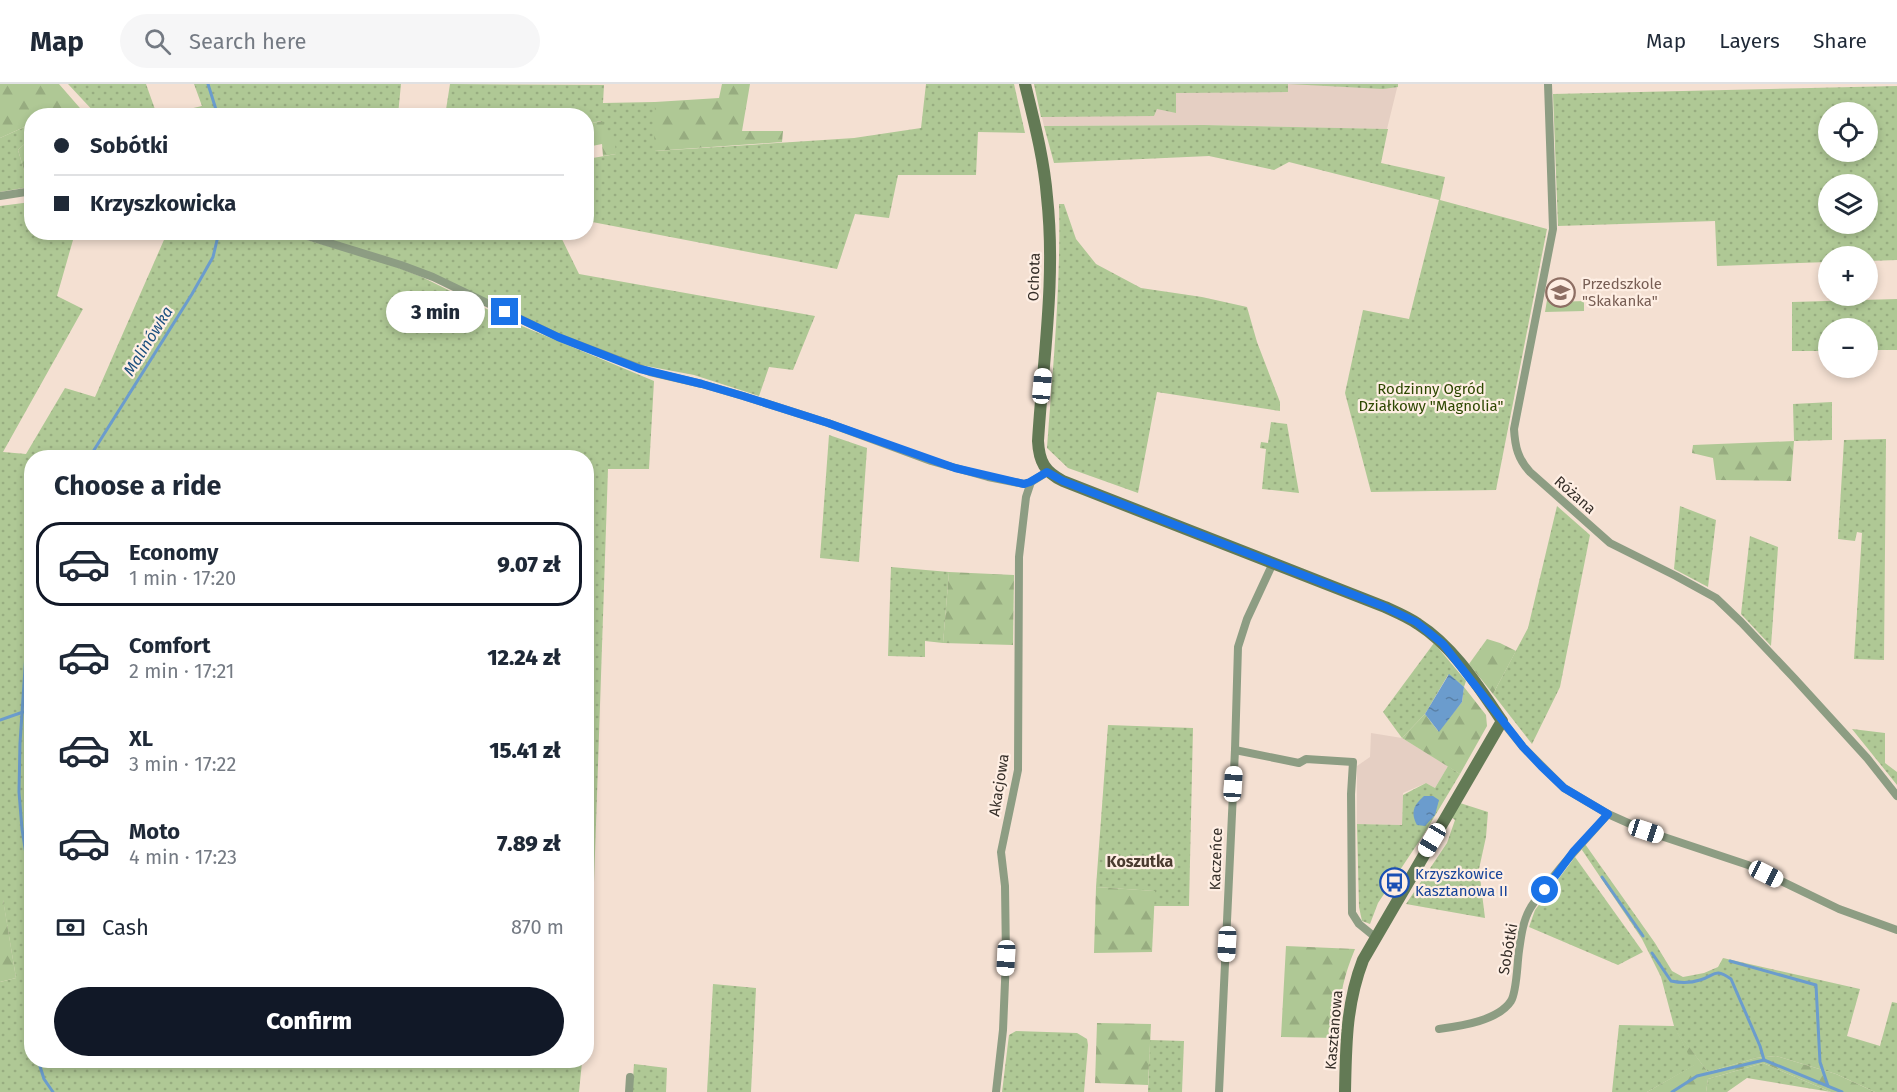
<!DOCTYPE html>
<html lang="en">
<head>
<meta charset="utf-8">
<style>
  body { margin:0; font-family:"Fira Sans",sans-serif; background:#f6f6f7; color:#1f2937; height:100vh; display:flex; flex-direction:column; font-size:22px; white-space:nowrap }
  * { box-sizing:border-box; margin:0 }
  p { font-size:20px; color:#747a83 }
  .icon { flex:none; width:33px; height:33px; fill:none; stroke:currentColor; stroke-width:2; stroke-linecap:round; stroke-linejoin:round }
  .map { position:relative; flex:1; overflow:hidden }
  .sheet { position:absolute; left:24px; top:366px; width:570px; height:618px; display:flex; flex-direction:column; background:#fff; border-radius:24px; box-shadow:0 3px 9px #0003 }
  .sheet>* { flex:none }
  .top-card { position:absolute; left:24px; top:24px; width:570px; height:132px; border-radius:24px; box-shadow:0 3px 9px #0003; display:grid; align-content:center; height:132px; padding:0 30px; background:#fff }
  .tools { position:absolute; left:1818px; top:18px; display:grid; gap:12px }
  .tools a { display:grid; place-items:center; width:60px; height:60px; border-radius:50%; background:#fff; box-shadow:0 3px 9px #0003; font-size:30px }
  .end { position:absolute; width:27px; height:27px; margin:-14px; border:8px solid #1a73e8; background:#fff; box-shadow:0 0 0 3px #fff }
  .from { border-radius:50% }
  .bubble { position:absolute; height:42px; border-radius:21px; background:#fff; box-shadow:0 3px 9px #0003; font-size:20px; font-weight:800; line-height:42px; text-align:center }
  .car { position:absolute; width:18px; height:36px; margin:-18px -9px; border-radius:8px; box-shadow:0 0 4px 2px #0007; background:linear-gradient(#fff 24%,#345 0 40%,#fff 0 76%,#345 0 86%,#fff 0) }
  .top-card b { display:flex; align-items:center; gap:21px; height:57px; font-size:22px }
  .top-card b+b { border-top:2px solid #e0e1e3 }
  .top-card i { width:15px; height:15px; background:#1f2937 }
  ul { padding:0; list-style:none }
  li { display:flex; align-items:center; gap:18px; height:84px; margin:0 12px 9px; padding:0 18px; border:3px solid transparent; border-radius:24px }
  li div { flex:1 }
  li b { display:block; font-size:22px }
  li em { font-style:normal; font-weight:800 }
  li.selected { border-color:#111827 }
  li>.icon { width:54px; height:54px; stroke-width:1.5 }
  h2 { padding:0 30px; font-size:27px; line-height:72px }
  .pay { display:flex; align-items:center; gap:15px; height:66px; padding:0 30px; font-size:22px }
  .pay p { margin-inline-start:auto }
  .primary-button { display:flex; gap:12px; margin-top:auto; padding:12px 30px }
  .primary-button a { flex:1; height:69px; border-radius:36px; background:#111827; color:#fff; font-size:24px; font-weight:800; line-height:69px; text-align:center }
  header { display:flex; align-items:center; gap:36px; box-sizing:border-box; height:84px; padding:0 30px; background:#fff; border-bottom:2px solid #e0e1e3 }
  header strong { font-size:28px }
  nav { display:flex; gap:33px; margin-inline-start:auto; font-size:21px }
  .search { width:420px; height:54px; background:#f6f6f7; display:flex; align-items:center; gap:15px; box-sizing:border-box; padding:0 21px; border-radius:33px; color:#747a83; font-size:22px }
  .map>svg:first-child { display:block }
</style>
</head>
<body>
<header>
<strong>Map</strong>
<div class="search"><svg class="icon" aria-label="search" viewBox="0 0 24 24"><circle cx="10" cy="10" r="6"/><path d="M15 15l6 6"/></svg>Search here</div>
<nav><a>Map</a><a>Layers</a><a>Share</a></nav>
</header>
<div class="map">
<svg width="1897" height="1008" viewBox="0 0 1897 1008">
  <defs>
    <pattern id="grass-dots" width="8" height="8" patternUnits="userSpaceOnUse" patternTransform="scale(1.5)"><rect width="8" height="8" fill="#afc895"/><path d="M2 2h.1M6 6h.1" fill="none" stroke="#97ac80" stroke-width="1.8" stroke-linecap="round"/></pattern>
    <pattern id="forest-firs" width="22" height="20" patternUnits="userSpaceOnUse" patternTransform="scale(1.5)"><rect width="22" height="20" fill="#afc895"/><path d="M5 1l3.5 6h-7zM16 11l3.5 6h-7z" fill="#97ac80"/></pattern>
    <pattern id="park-tufts" width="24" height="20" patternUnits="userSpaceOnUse" patternTransform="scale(1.5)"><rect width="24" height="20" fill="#afc895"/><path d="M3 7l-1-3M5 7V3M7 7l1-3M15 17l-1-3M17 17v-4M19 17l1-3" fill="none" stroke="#97ac80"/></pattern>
    <pattern id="water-ripples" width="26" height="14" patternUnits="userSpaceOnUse" patternTransform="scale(1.5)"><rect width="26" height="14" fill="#6b9ccd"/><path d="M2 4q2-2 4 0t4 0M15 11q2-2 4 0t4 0" fill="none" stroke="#5980a6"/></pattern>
  </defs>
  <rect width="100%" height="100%" fill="#f4e0d2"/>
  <g fill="#e5cfc3">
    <polygon points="1034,0 1398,0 1387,45 1204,41 1044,42"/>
    <polygon points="1371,649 1402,654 1448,682 1435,704 1426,699 1403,709 1402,741 1357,740 1357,682 1370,673"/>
  </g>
  <g fill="url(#grass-dots)" fill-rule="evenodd">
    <polygon points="68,0 146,0 157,31 97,31"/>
    <polygon points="194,0 401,0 398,31 163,31 202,22"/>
    <polygon points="450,0 604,1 603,19 655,18 655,67 854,54 921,44 926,0 1014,0 1025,49 978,48 976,91 898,91 889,134 855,130 837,185 587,137 587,75 616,70 601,37 587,40 586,32 445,32"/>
    <polygon points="1034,0 1398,0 1398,3 1383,5 1288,0 1288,8 1176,9 1176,29 1157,25 1154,32 1041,33"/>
    <path d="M1897 2V176L1868 177V172H1828V178L1717 182 1715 137 1558 142 1553 10ZM1828 28H1868V68H1828ZM1828 100H1868V140H1828Z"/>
    <polygon points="31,40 31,54 18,66 29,103 0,108 0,54"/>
    <polygon points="1204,41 1388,45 1381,79 1445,93 1440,116 1547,145 1496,406 1371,408 1345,309 1363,226 1409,235 1439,116 1289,78 1274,86 1209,72 1054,79 1044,42"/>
    <polygon points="31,118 32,148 75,149 57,212 83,225 3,368 26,370 65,304 95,313 167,149 283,149 386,179 422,193 517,240 654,297 649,385 608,385 588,976 586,976 586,374 32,374 32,976 586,976 582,978 579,1008 0,1008 0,898 16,894 3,816 0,815 0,122"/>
    <path d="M1059 120H1064L1076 155 1096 180 1141 204 1202 213 1247 223 1257 258 1280 318V327L1157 308 1138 409 1068 384 1047 364C1053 283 1061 201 1059 120Z"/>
    <polygon points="305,149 559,149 579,190 815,232 793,286 769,283 759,312 694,291 641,281 558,249 470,209"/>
    <polygon points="1897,215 1897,266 1868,266 1868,244 1828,244 1828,267 1792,267 1792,218"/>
    <polygon points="1832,318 1832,356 1794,357 1793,320"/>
    <polygon points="1271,338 1287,340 1299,409 1262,405 1266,365 1260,364 1261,358 1268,359"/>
    <polygon points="829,351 867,364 859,478 820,474"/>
    <polygon points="1886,355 1884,576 1854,575 1862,449 1857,448 1855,457 1838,455 1844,356"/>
    <polygon points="1557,422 1590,451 1560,603 1532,660 1493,610 1528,544"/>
    <polygon points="1680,422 1716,436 1708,503 1674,485"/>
    <polygon points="1750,452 1778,463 1771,562 1741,530"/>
    <polygon points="891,483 949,488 943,559 925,557 925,573 888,572"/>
    <polygon points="1434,559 1466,597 1464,603 1448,591 1425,630 1402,654 1383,628"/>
    <polygon points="1108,641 1193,644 1189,822 1154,822 1154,807 1096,803"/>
    <polygon points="1852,645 1885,649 1885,679 1897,688 1897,701"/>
    <polygon points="1448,682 1460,690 1424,750 1378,819 1370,840 1362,837 1359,823 1357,740 1402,741 1403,711 1426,699 1435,704"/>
    <polygon points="1460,719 1488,728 1486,753 1479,785 1485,834 1406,820 1447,759 1455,736 1451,733"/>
    <polygon points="1585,760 1655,859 1672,887 1683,893 1704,889 1718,883 1723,874 1860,905 1847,952 1880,962 1892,918 1897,919 1897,1008 1875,1008 1836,990 1776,972 1756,974 1708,988 1677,948 1695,981 1647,1008 1612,1008 1619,941 1674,942 1661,893 1642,855 1582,766"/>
    <polygon points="1575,773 1643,868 1618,881 1529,843 1535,826"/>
    <polygon points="713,900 756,904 751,1008 707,1008"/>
    <polygon points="1016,947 1077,949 1087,955 1088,961 1084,1008 1002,1008 1009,951"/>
    <polygon points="1150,956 1184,957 1182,1008 1148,1008"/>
    <polygon points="1763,979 1831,1008 1747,994 1727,1008 1706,1008 1708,995"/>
    <polygon points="634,980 667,984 666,1008 632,1008"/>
  </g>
  <g fill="url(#forest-firs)">
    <polygon points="0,0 59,0 86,31 32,32 31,40 0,54"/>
    <polygon points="722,0 750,0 742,47 783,47 782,58 654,67 655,18 719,14"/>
    <polygon points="602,37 615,60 616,70 603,72 602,60 587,63 587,40"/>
    <polygon points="31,54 31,103 29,103 18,66"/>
    <polygon points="1794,357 1791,397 1716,396 1713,374 1692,369 1693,361"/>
    <polygon points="949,488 1014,491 1013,561 943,559"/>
    <polygon points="1487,555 1500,559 1516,567 1493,610 1469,580"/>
    <polygon points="1464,603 1486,631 1487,642 1460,690 1402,654 1425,630 1438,647 1462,618"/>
    <polygon points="1096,803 1155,807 1152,868 1094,869"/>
    <polygon points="0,815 3,815 16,894 0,898"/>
    <path d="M1286 862 1355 865C1341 899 1339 918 1338 954L1281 953Z"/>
    <polygon points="1097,939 1151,940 1148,1001 1095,999"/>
    <polygon points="1674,943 1708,988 1756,974 1776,972 1836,990 1875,1008 1831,1008 1763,979 1708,995 1706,1008 1647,1008 1694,981"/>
  </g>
  <polygon fill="url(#park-tufts)" points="1548,210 1555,210 1556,218 1584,217 1584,227 1545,228"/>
  <g fill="url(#water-ripples)">
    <polygon points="1449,590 1464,603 1462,618 1439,648 1425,630"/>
    <path d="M1424 712H1433L1439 716 1435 731 1425 742 1417 741C1410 728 1414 721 1424 712Z"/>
  </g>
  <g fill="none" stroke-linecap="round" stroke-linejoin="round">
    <g stroke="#6b9ccd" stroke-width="3">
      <polyline points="208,0 218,32"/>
      <polyline points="89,374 192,210 213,173 219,148"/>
      <polyline points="32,480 20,659 19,708 22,745 32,808"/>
      <polyline points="0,636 23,628"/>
      <polyline points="1602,793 1643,852"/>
      <path d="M1652 869 1671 897C1680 899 1691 899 1700 896 1715 892 1714 883 1731 895L1760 962 1764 976"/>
      <polyline points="1730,877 1816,901 1820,978 1828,1002"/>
      <polyline points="38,976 44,995 53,1008"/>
      <polyline points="1672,1008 1697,992 1764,976 1842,1008"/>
    </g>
    <g stroke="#8d9d83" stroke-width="8">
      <path d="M1548 0 1553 145 1514 345C1515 363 1518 375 1530 388L1610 459 1676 492 1716 514 1741 538 1794 594 1867 674 1897 712"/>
      <polyline points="0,112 32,107"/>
      <polyline points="294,148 401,181 433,193 558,253 650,288 702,300 743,312 828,339 931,377 988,393 1024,400 1031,398 1047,388"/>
      <polyline points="1502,637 1523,663 1564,704 1608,730 1646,747 1748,781 1839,825 1897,846"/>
      <polyline points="1235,666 1299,679 1306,675 1353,678 1351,710 1352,829 1359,840 1375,853"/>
      <path d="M1439 945C1460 942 1498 937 1511 917 1517 907 1517 880 1519 867 1521 852 1523 836 1531 823 1553 789 1582 760 1608 730"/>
      <polyline points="629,1008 630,993"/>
      <polyline points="996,1008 1003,946 1006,874 1005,802 1001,768 1018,686 1019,473 1026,413 1031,398"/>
      <polyline points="1219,1008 1235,666 1238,563 1247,535 1273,479"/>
    </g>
    <path stroke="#637a55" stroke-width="12" d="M1025 0C1034 37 1044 75 1047 113 1056 194 1043 276 1038 357 1039 378 1045 388 1063 397L1385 523C1396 528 1408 533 1418 540 1454 563 1478 602 1502 637L1363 876C1346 920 1346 961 1345 1008"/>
  </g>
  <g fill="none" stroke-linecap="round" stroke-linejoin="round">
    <polyline stroke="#1a73e8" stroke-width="8" points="505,228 558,253 640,285 702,300 743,312 828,339 955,384 1024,400 1030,398 1047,388 1063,397 1385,523 1416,538 1443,560 1523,663 1541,682 1564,704 1608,730 1573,768 1545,806"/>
  </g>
  <defs>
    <symbol id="school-ring" viewBox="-11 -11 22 22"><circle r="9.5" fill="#feeee3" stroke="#8d6e63" stroke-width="1.5"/><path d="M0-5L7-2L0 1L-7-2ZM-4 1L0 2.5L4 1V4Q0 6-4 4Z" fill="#8d6e63"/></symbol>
    <symbol id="bus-ring" viewBox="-11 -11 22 22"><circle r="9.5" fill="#feeee3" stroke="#1a4fb4" stroke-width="1.5"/><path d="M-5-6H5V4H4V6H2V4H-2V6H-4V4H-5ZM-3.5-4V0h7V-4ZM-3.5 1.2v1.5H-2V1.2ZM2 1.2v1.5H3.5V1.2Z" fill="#1a4fb4"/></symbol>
  </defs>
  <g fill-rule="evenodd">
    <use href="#school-ring" x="1544" y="192" width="33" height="33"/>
    <use href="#bus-ring" x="1378" y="782" width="33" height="33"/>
  </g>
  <g text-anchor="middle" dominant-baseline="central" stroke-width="4.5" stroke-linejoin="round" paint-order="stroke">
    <g font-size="15" fill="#352e28" stroke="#feeee3">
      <text transform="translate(1034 193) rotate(-88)">Ochota</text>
      <text transform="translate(1575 411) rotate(41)">Różana</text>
      <text transform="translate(999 701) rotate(-81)">Akacjowa</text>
      <text transform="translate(1216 775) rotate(-88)">Kaczeńce</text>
      <text transform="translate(1508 865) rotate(-80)">Sobótki</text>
      <text transform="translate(1334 946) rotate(-85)">Kasztanowa</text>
    </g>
    <g font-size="15" fill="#785e54" stroke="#feeee3" text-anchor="start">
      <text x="1582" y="200">Przedszkole<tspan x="1582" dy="17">"Skakanka"</tspan></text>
    </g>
    <g font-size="15" fill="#2d4701" stroke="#feeee3">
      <text x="1431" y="305">Rodzinny Ogród<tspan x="1431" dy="17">Działkowy "Magnolia"</tspan></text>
    </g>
    <g font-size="15" fill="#164399" stroke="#feeee3" text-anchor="start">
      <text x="1415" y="790">Krzyszkowice<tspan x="1415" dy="17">Kasztanowa II</tspan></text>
    </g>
    <g font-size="16" font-style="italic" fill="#1c507f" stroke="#feeee3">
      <text transform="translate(148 257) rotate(-58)">Malinówka</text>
    </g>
    <g font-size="16" font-weight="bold" fill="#4a3b2f" stroke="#feeee3">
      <text x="1140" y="777">Koszutka</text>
    </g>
  </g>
</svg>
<div class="tools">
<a><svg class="icon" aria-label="locate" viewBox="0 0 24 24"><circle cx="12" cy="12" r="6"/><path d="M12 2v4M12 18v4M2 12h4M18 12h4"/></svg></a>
<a><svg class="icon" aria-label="layers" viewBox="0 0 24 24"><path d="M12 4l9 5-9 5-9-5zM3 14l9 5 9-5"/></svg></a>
<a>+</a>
<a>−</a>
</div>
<i class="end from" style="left:1545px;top:806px"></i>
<i class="end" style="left:505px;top:228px"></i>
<div class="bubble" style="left:386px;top:207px;width:99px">3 min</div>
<i class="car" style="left:1042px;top:302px;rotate:5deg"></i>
<i class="car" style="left:1233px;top:700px;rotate:4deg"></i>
<i class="car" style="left:1646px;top:747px;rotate:108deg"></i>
<i class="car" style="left:1432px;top:756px;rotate:211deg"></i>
<i class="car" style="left:1766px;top:790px;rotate:117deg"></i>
<i class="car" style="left:1227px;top:860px;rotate:183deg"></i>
<i class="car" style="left:1006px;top:874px;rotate:183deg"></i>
<div class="top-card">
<b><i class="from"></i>Sobótki</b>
<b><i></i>Krzyszkowicka</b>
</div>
<section class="sheet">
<h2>Choose a ride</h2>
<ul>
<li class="selected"><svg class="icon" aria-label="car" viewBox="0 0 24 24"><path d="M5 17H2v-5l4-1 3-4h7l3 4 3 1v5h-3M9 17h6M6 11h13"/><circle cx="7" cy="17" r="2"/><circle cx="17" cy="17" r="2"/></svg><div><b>Economy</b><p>1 min · 17:20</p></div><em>9.07 zł</em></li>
<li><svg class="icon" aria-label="car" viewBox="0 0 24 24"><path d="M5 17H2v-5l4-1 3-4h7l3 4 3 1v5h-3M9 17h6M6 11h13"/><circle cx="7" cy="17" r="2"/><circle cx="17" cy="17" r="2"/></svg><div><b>Comfort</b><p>2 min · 17:21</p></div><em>12.24 zł</em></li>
<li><svg class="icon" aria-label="car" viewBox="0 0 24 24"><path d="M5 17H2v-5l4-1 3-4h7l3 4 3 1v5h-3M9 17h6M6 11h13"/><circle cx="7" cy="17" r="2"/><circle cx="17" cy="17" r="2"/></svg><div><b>XL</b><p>3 min · 17:22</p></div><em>15.41 zł</em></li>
<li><svg class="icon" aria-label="car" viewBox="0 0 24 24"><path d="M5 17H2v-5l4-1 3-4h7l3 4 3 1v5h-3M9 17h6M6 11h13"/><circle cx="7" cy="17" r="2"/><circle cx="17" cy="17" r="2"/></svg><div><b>Moto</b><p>4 min · 17:23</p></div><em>7.89 zł</em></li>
</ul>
<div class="pay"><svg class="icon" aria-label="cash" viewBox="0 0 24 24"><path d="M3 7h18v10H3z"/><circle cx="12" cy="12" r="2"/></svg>Cash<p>870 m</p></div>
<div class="primary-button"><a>Confirm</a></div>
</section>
</div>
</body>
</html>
